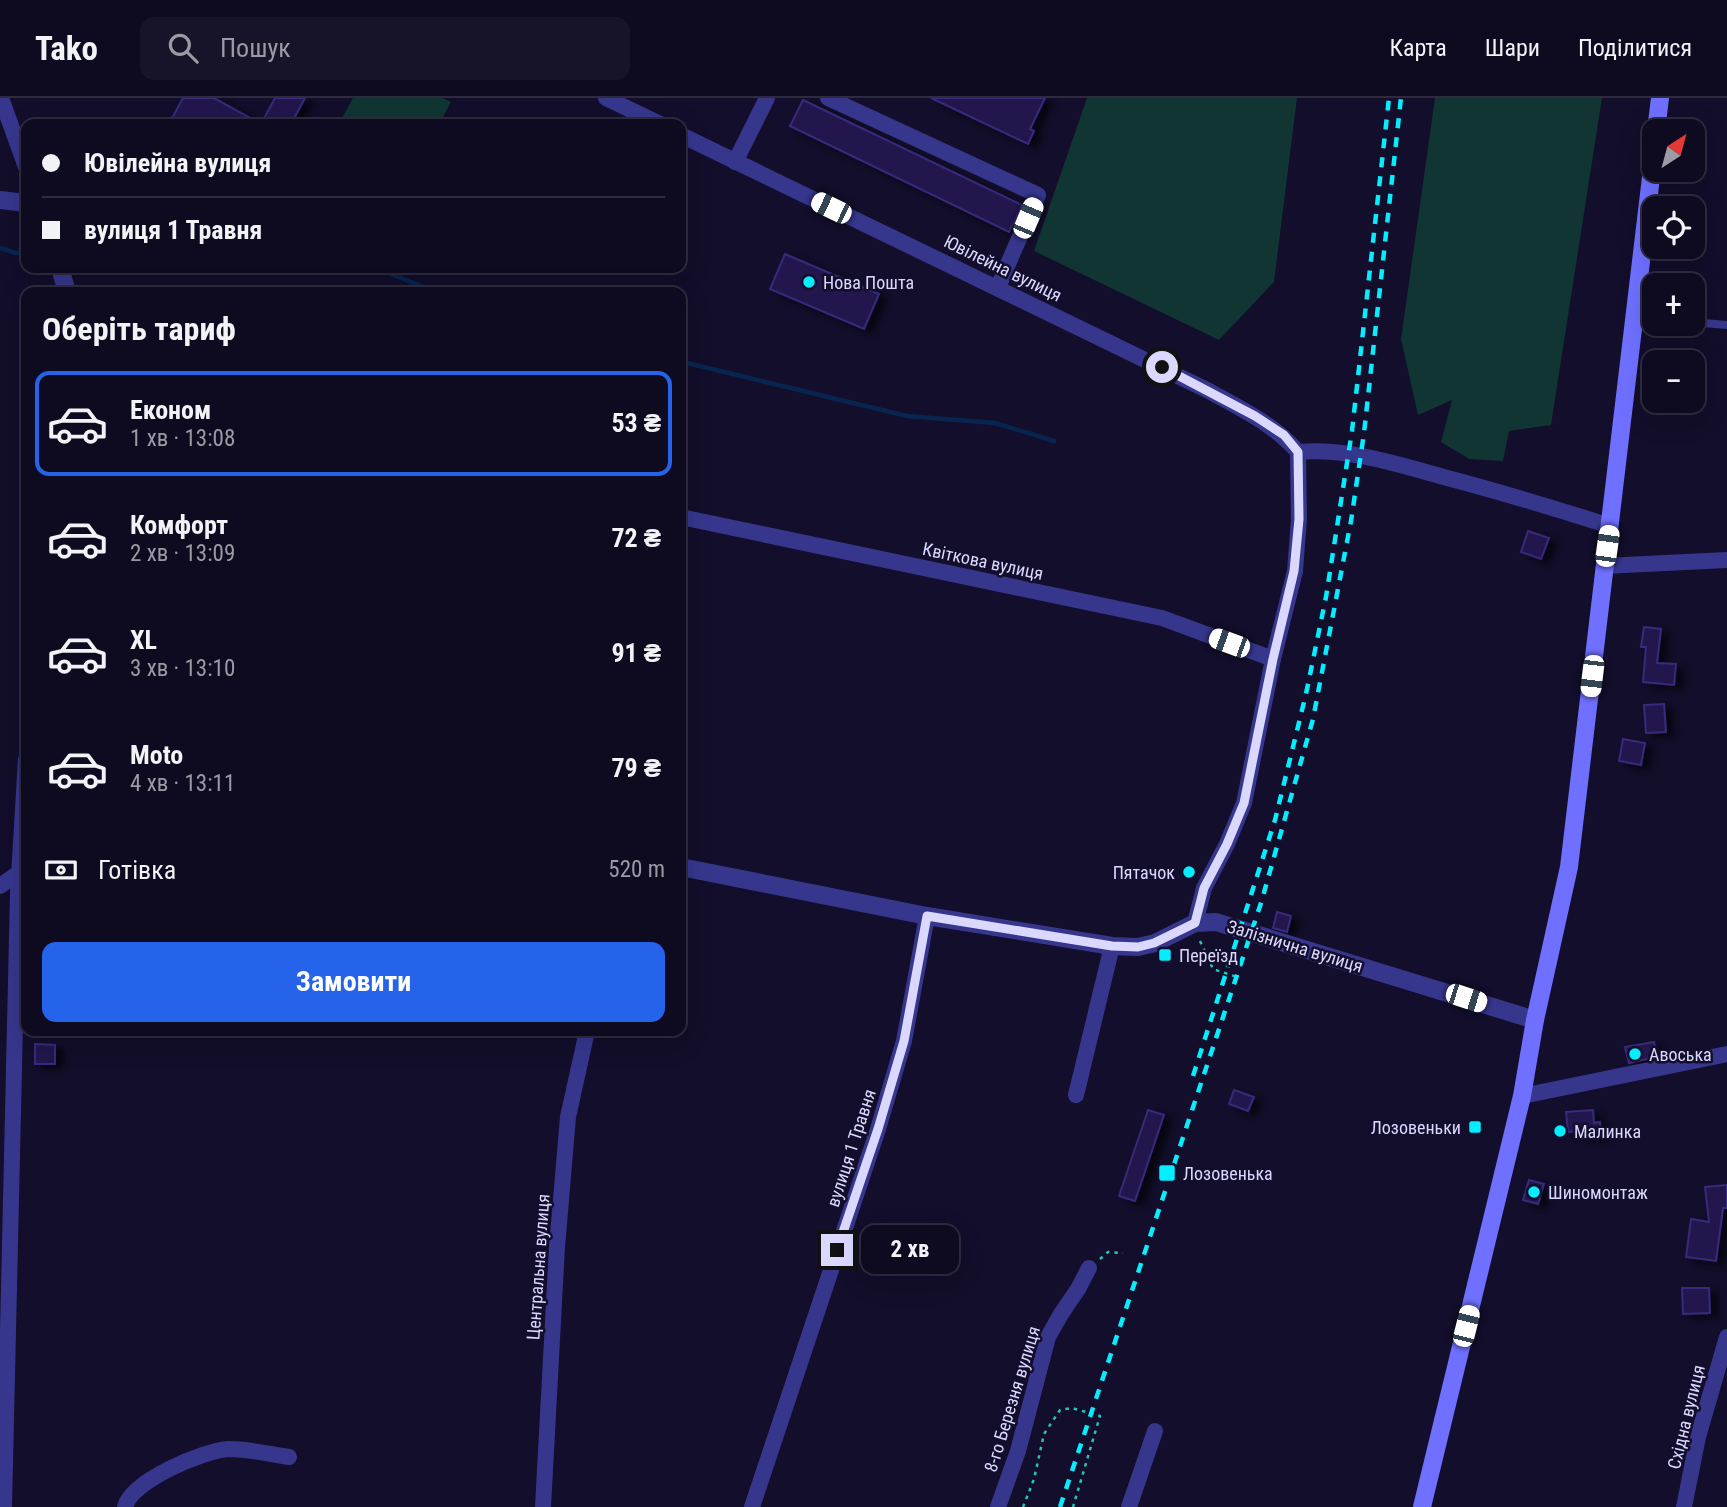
<!DOCTYPE html>
<html lang="uk">
<head>
<meta charset="utf-8">
<style>
  body { margin:0; font-family:"Roboto Condensed",sans-serif; background:#171329; color:#f1f3f6; height:100vh; display:flex; flex-direction:column; font-size:26px; white-space:nowrap }
  * { box-sizing:border-box; margin:0 }
  p { font-size:23px; color:#9b9aa5 }
  .icon { flex:none; width:38px; height:38px; fill:none; stroke:currentColor; stroke-width:2; stroke-linecap:round; stroke-linejoin:round }
  .map { position:relative; flex:1; overflow:hidden }
  .drawer { position:absolute; left:21px; top:189px; width:665px; height:749px; display:flex; flex-direction:column; background:#0e0a20; border-radius:14px; box-shadow:0 7px 28px #0002,0 0 0 2px #2e2b3e }
  .drawer>* { flex:none }
  .guide { position:absolute; left:21px; top:21px; width:665px; height:154px; border-radius:14px; box-shadow:0 7px 28px #0002,0 0 0 2px #2e2b3e; display:grid; align-content:center; height:154px; padding:0 21px; background:#0e0a20 }
  .needle { width:46px; rotate:36deg }
  .controls { position:absolute; left:1642px; top:21px; display:grid; gap:14px }
  .controls a { display:grid; place-items:center; width:63px; height:63px; border-radius:14px; background:#0e0a20; box-shadow:0 7px 28px #0002,0 0 0 2px #2e2b3e; font-size:35px }
  .end { position:absolute; width:32px; height:32px; margin:-16px; border:9px solid #dbd8ff; background:#111; box-shadow:0 0 0 4px #111 }
  .from { border-radius:50% }
  .bubble { position:absolute; height:49px; border-radius:14px; background:#0e0a20; box-shadow:0 7px 28px #0002,0 0 0 2px #2e2b3e; font-size:23px; font-weight:700; line-height:49px; text-align:center }
  .car { position:absolute; width:21px; height:42px; margin:-21px -10px; border-radius:9px; box-shadow:0 0 5px 2px #0007; background:linear-gradient(#fff 24%,#345 0 40%,#fff 0 76%,#345 0 86%,#fff 0) }
  .guide b { display:flex; align-items:center; gap:24px; height:66px; font-size:26px }
  .guide b+b { border-top:2px solid #2e2b3e }
  .guide i { width:18px; height:18px; background:#f1f3f6 }
  ul { padding:0; list-style:none }
  li { display:flex; align-items:center; gap:21px; height:105px; margin:0 14px 10px; padding:0 7px; border:4px solid transparent; border-radius:14px }
  li div { flex:1 }
  li b { display:block; font-size:26px }
  li em { font-style:normal; font-weight:700 }
  li.current { border-color:#2563eb }
  li>.icon { width:63px; height:63px; stroke-width:1.5 }
  h2 { padding:0 21px; font-size:32px; line-height:84px }
  .pay { display:flex; align-items:center; gap:18px; height:77px; padding:0 21px; font-size:26px }
  .pay p { margin-inline-start:auto }
  .action { display:flex; gap:14px; margin-top:auto; padding:14px 21px }
  .action a { flex:1; height:80px; border-radius:14px; background:#2563eb; color:#fff; font-size:28px; font-weight:700; line-height:80px; text-align:center }
  header { display:flex; align-items:center; gap:42px; box-sizing:border-box; height:98px; padding:0 35px; background:#0e0a20; border-bottom:2px solid #2e2b3e }
  header strong { font-size:33px }
  nav { display:flex; gap:38px; margin-inline-start:auto; font-size:24px }
  .search { width:490px; height:63px; background:#171329; display:flex; align-items:center; gap:18px; box-sizing:border-box; padding:0 24px; border-radius:14px; color:#9b9aa5; font-size:26px }
  .map>svg:first-child { display:block }
</style>
</head>
<body>
<header>
<strong>Tako</strong>
<div class="search"><svg class="icon" aria-label="search" viewBox="0 0 24 24"><circle cx="10" cy="10" r="6"/><path d="M15 15l6 6"/></svg>Пошук</div>
<nav><a>Карта</a><a>Шари</a><a>Поділитися</a></nav>
</header>
<div class="map">
<svg width="1727" height="1409" viewBox="0 0 1727 1409">
  <defs>
    <filter id="shadow"><feDropShadow dx="8" dy="4.5" stdDeviation="3.5" flood-color="#0009"/></filter>
  </defs>
  <rect width="100%" height="100%" fill="#120e2b"/>
  <g fill="#113533">
    <polygon points="353,0 442,0 451,4 439,26 339,26"/>
    <polygon points="1087,0 1297,0 1274,184 1219,242 1034,153"/>
    <polygon points="1435,0 1602,0 1551,327 1509,333 1503,363 1469,361 1441,344 1452,302 1418,317 1401,241"/>
  </g>
  <g fill="none" stroke-linecap="round" stroke-linejoin="round">
    <g stroke="#082550" stroke-width="4.5">
      <polyline points="0,150 16,155 26,154"/>
      <polyline points="376,170 436,194"/>
      <polyline points="681,266 687,265 907,318 995,325 1054,343"/>
    </g>
  </g>
  <g fill="#22194d" stroke="#37297b" stroke-width="2" filter="url(#shadow)">
    <polygon points="183,0 214,0 261,26 275,0 305,0 291,26 178,26 171,22"/>
    <polygon points="931,0 1045,0 1030,31 1034,33 1028,46"/>
    <polygon points="803,2 1022,107 1009,134 790,28"/>
    <polygon points="785,156 879,196 864,231 770,191"/>
    <polygon points="1528,433 1549,440 1541,461 1521,454"/>
    <polygon points="1644,529 1661,531 1657,565 1676,566 1674,587 1643,584 1646,549 1641,549"/>
    <polygon points="1664,606 1666,634 1646,635 1644,607"/>
    <polygon points="1623,641 1645,645 1641,667 1619,663"/>
    <polygon points="1277,814 1291,818 1287,834 1273,830"/>
    <polygon points="1654,944 1656,959 1629,965 1625,949"/>
    <polygon points="35,946 55,947 55,966 35,966"/>
    <polygon points="1234,992 1254,999 1248,1013 1229,1006"/>
    <polygon points="1148,1012 1164,1017 1135,1103 1119,1098"/>
    <polygon points="1593,1012 1594,1025 1600,1024 1601,1037 1581,1039 1581,1033 1568,1034 1566,1014"/>
    <polygon points="1529,1082 1544,1086 1538,1106 1523,1102"/>
    <polygon points="1727,1087 1727,1110 1723,1110 1716,1163 1686,1159 1691,1121 1709,1124 1705,1089"/>
    <polygon points="1682,1190 1709,1190 1710,1215 1683,1216"/>
  </g>
  <g fill="none" stroke-linecap="round" stroke-linejoin="round">
    <g stroke="#26c5b7" stroke-width="2.5" stroke-dasharray="3.5 5" stroke-linecap="butt">
      <polyline points="1200,843 1213,871 1240,880"/>
      <polyline points="1100,1161 1108,1154 1123,1155"/>
      <polyline points="1023,1409 1034,1381 1044,1336 1060,1312 1072,1310 1100,1318 1073,1409"/>
    </g>
    <g stroke="#36368d" stroke-width="8">
      <polyline points="1634,210 1654,215"/>
      <polyline points="1692,224 1727,227"/>
    </g>
    <g stroke="#36368d" stroke-width="16">
      <polyline points="1,0 26,69"/>
      <polyline points="606,0 660,26"/>
      <polyline points="828,0 1038,97 998,189"/>
      <path d="M681 37 1209 293C1241 311 1274 326 1298 354"/>
      <polyline points="735,64 767,0"/>
      <path d="M1298 354C1346 350 1394 365 1440 378 1497 393 1554 410 1610 428"/>
      <polyline points="681,419 1162,520 1273,561"/>
      <polyline points="1604,468 1727,462"/>
      <polyline points="0,788 20,774"/>
      <polyline points="1195,825 1204,790 1227,746 1244,705 1273,561 1295,473 1299,421 1298,354"/>
      <polyline points="1076,997 1112,848"/>
      <polyline points="1522,998 1727,956"/>
      <polyline points="4,1409 18,795 26,661"/>
      <path d="M125 1409C131 1383 204 1352 229 1351 249 1351 269 1356 289 1359"/>
      <polyline points="543,1409 557,1149 568,1019 587,933"/>
      <polyline points="752,1409 878,1031 904,943 927,818"/>
      <polyline points="998,1409 1018,1353 1048,1239 1061,1216 1078,1191 1089,1170"/>
      <polyline points="1129,1409 1155,1333"/>
      <polyline points="1684,1409 1698,1339 1727,1239"/>
    </g>
    <g stroke="#36368d" stroke-width="18">
      <polyline points="0,102 26,105"/>
      <polyline points="60,170 67,194"/>
      <polyline points="681,769 927,818 1112,848 1138,849 1155,845 1195,825 1216,824 1535,922"/>
    </g>
    <g stroke="#6f70ff" stroke-width="18">
      <polyline points="1656,33 1660,0"/>
      <polyline points="1422,1409 1522,998 1535,922 1569,769 1654,54"/>
    </g>
    <g stroke="#04eeff" stroke-width="4.5" stroke-dasharray="10 9" stroke-linecap="butt">
      <polyline points="1193,978 1275,722 1306,596 1326,499 1352,333 1389,0"/>
      <polyline points="1060,1409 1261,805 1313,621 1351,423 1364,335 1401,0"/>
    </g>
  </g>
  <g fill="none" stroke-linecap="round" stroke-linejoin="round">
    <polyline stroke="#dbd8ff" stroke-width="9" points="837,1152 878,1031 904,943 927,818 1112,848 1138,849 1154,845 1195,825 1204,790 1227,746 1244,705 1273,561 1294,473 1299,421 1298,354 1284,337 1255,318 1162,269"/>
  </g>
  <g fill="#04eeff" stroke="#120e2b" stroke-width="2.5">
    <circle cx="809" cy="184" r="7"/>
    <circle cx="1189" cy="774" r="7"/>
    <rect x="1158" y="850" width="14" height="14" rx="3.5"/>
    <circle cx="1635" cy="956" r="7"/>
    <rect x="1468" y="1022" width="14" height="14" rx="3.5"/>
    <circle cx="1560" cy="1033" r="7"/>
    <rect x="1158" y="1066" width="18" height="18" rx="3.5"/>
    <circle cx="1534" cy="1094" r="7"/>
  </g>
  <g text-anchor="middle" dominant-baseline="central" stroke-width="5" stroke-linejoin="round" paint-order="stroke">
    <g font-size="18" fill="#dbd8ff" stroke="#120e2b">
      <text transform="translate(1003 170) rotate(26)">Ювілейна вулиця</text>
      <text transform="translate(983 463) rotate(12)">Квіткова вулиця</text>
      <text transform="translate(1295 848) rotate(17)">Залізнична вулиця</text>
      <text transform="translate(851 1050) rotate(-72)">вулиця 1 Травня</text>
      <text transform="translate(538 1169) rotate(-86)">Центральна вулиця</text>
      <text transform="translate(1012 1301) rotate(-73)">8-го Березня вулиця</text>
      <text transform="translate(1686 1319) rotate(-76)">Східна вулиця</text>
    </g>
    <g font-size="18" fill="#dbd8ff" stroke="#120e2b" text-anchor="start">
      <text x="823" y="184">Нова Пошта</text>
      <text x="1175" y="774" text-anchor="end">Пятачок</text>
      <text x="1179" y="857">Переїзд</text>
      <text x="1649" y="956">Авоська</text>
      <text x="1461" y="1029" text-anchor="end">Лозовеньки</text>
      <text x="1574" y="1033">Малинка</text>
      <text x="1183" y="1075">Лозовенька</text>
      <text x="1548" y="1094">Шиномонтаж</text>
    </g>
  </g>
</svg>
<div class="controls">
<a><svg class="needle" viewBox="-14 -14 28 28"><path d="M0-13l5 13h-10z" fill="#e53935"/><path d="M0 13l5-13h-10z" fill="#9b9aa5"/></svg></a>
<a><svg class="icon" aria-label="locate" viewBox="0 0 24 24"><circle cx="12" cy="12" r="6"/><path d="M12 2v4M12 18v4M2 12h4M18 12h4"/></svg></a>
<a>+</a>
<a>−</a>
</div>
<i class="end from" style="left:1162px;top:269px"></i>
<i class="end" style="left:837px;top:1152px"></i>
<div class="bubble" style="left:861px;top:1127px;width:98px">2 хв</div>
<i class="car" style="left:831px;top:110px;rotate:296deg"></i>
<i class="car" style="left:1028px;top:120px;rotate:23deg"></i>
<i class="car" style="left:1607px;top:448px;rotate:8deg"></i>
<i class="car" style="left:1229px;top:545px;rotate:290deg"></i>
<i class="car" style="left:1592px;top:578px;rotate:187deg"></i>
<i class="car" style="left:1466px;top:900px;rotate:108deg"></i>
<i class="car" style="left:1466px;top:1228px;rotate:14deg"></i>
<div class="guide">
<b><i class="from"></i>Ювілейна вулиця</b>
<b><i></i>вулиця 1 Травня</b>
</div>
<section class="drawer">
<h2>Оберіть тариф</h2>
<ul>
<li class="current"><svg class="icon" aria-label="car" viewBox="0 0 24 24"><path d="M5 17H2v-5l4-1 3-4h7l3 4 3 1v5h-3M9 17h6M6 11h13"/><circle cx="7" cy="17" r="2"/><circle cx="17" cy="17" r="2"/></svg><div><b>Економ</b><p>1 хв · 13:08</p></div><em>53 ₴</em></li>
<li><svg class="icon" aria-label="car" viewBox="0 0 24 24"><path d="M5 17H2v-5l4-1 3-4h7l3 4 3 1v5h-3M9 17h6M6 11h13"/><circle cx="7" cy="17" r="2"/><circle cx="17" cy="17" r="2"/></svg><div><b>Комфорт</b><p>2 хв · 13:09</p></div><em>72 ₴</em></li>
<li><svg class="icon" aria-label="car" viewBox="0 0 24 24"><path d="M5 17H2v-5l4-1 3-4h7l3 4 3 1v5h-3M9 17h6M6 11h13"/><circle cx="7" cy="17" r="2"/><circle cx="17" cy="17" r="2"/></svg><div><b>XL</b><p>3 хв · 13:10</p></div><em>91 ₴</em></li>
<li><svg class="icon" aria-label="car" viewBox="0 0 24 24"><path d="M5 17H2v-5l4-1 3-4h7l3 4 3 1v5h-3M9 17h6M6 11h13"/><circle cx="7" cy="17" r="2"/><circle cx="17" cy="17" r="2"/></svg><div><b>Moto</b><p>4 хв · 13:11</p></div><em>79 ₴</em></li>
</ul>
<div class="pay"><svg class="icon" aria-label="cash" viewBox="0 0 24 24"><path d="M3 7h18v10H3z"/><circle cx="12" cy="12" r="2"/></svg>Готівка<p>520 m</p></div>
<div class="action"><a>Замовити</a></div>
</section>
</div>
</body>
</html>
